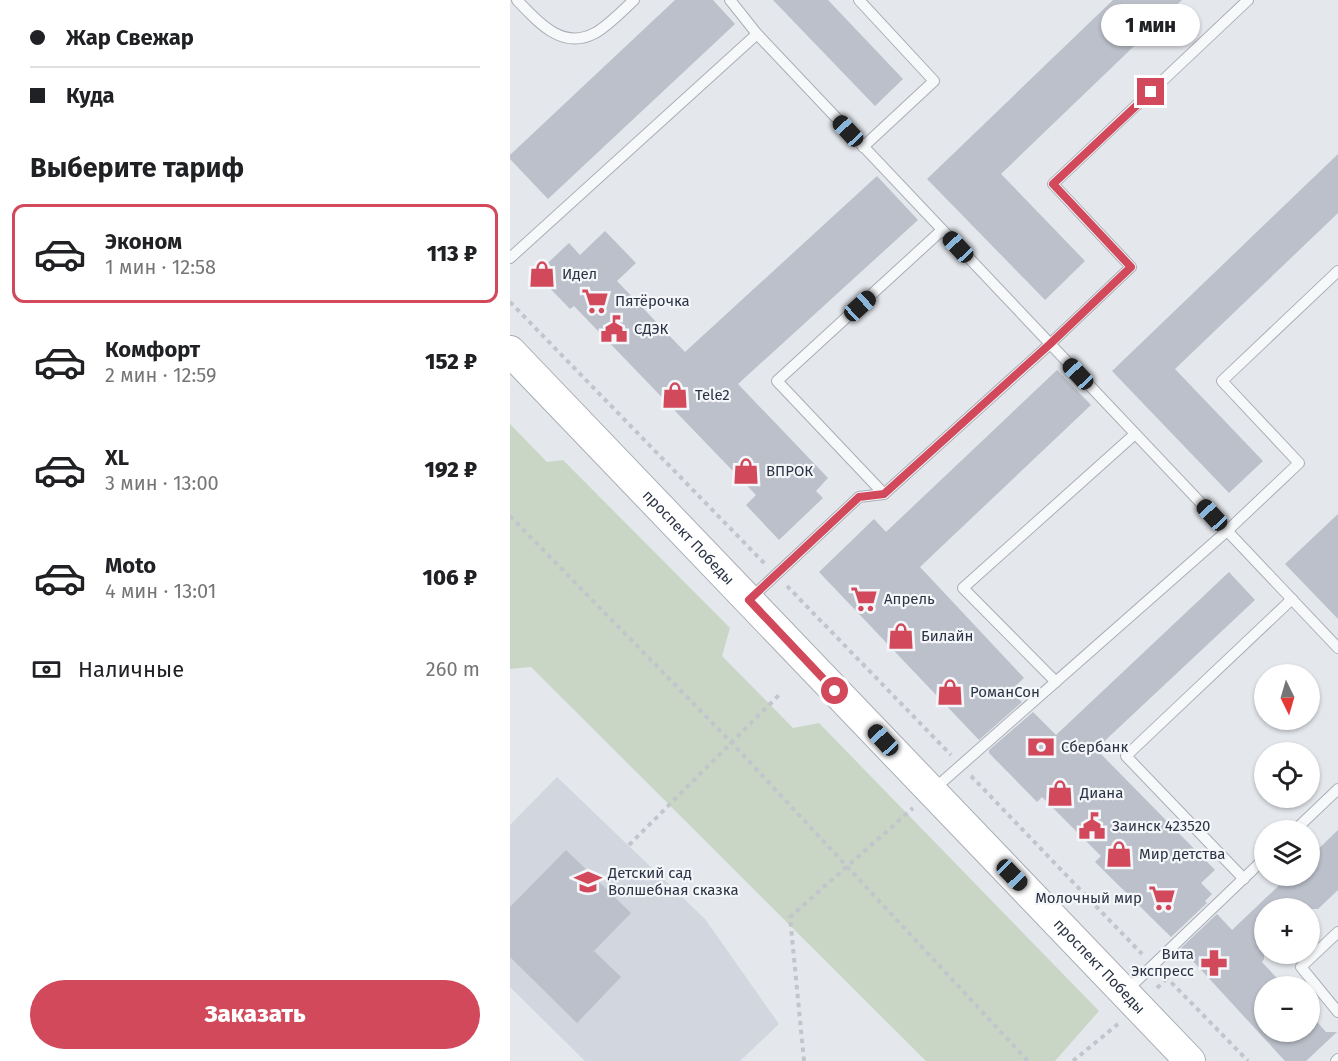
<!DOCTYPE html>
<html lang="ru">
<head>
<meta charset="utf-8">
<style>
  body { margin:0; font-family:"Fira Sans",sans-serif; background:#f6f6f6; color:#202124; height:100vh; display:flex; flex-direction:column; font-size:22px; white-space:nowrap }
  * { box-sizing:border-box; margin:0 }
  p { font-size:20px; color:#757577 }
  .icon { flex:none; width:33px; height:33px; fill:none; stroke:currentColor; stroke-width:2; stroke-linecap:round; stroke-linejoin:round }
  .map { position:relative; flex:1; overflow:hidden }
  .drawer { display:flex; flex-direction:column; background:#fff; width:510px }
  .drawer>* { flex:none }
  .guide { display:grid; align-content:center; height:132px; padding:0 30px; background:#fff }
  .needle { width:39px; rotate:175deg }
  .tools { position:absolute; left:744px; top:664px; display:grid; gap:12px }
  .tools a { display:grid; place-items:center; width:66px; height:66px; border-radius:50%; background:#fff; box-shadow:0 2px 4px #0004; font-size:30px }
  .end { position:absolute; width:27px; height:27px; margin:-14px; border:8px solid #d1495b; background:#fff; box-shadow:0 0 0 3px #fff }
  .from { border-radius:50% }
  .bubble { position:absolute; height:42px; border-radius:21px; background:#fff; box-shadow:0 2px 4px #0004; font-size:20px; font-weight:800; line-height:42px; text-align:center }
  .car { position:absolute; width:18px; height:36px; margin:-18px -9px; border-radius:8px; box-shadow:0 0 4px 2px #0007; background:linear-gradient(#222 24%,#8ab4d8 0 40%,#222 0 76%,#8ab4d8 0 86%,#222 0) }
  .guide b { display:flex; align-items:center; gap:21px; height:57px; font-size:22px }
  .guide b+b { border-top:2px solid #e0e0e0 }
  .guide i { width:15px; height:15px; background:#202124 }
  ul { padding:0; list-style:none }
  li { display:flex; align-items:center; gap:18px; height:99px; margin:0 12px 9px; padding:0 18px; border:3px solid transparent; border-radius:12px }
  li div { flex:1 }
  li b { display:block; font-size:22px }
  li em { font-style:normal; font-weight:800 }
  li.on { border-color:#d1495b }
  li>.icon { width:54px; height:54px; stroke-width:1.5 }
  h2 { padding:0 30px; font-size:27px; line-height:72px }
  .pay { display:flex; align-items:center; gap:15px; height:66px; padding:0 30px; font-size:22px }
  .pay p { margin-inline-start:auto }
  .cta { display:flex; gap:12px; margin-top:auto; padding:12px 30px }
  .cta a { flex:1; height:69px; border-radius:36px; background:#d1495b; color:#fff; font-size:24px; font-weight:800; line-height:69px; text-align:center }
  main { display:flex; flex:1; min-height:0 }
  .map>svg:first-child { display:block }
</style>
</head>
<body>
<main>
<section class="drawer">
<div class="guide">
<b><i class="from"></i>Жар Свежар</b>
<b><i></i>Куда</b>
</div>
<h2>Выберите тариф</h2>
<ul>
<li class="on"><svg class="icon" aria-label="car" viewBox="0 0 24 24"><path d="M5 17H2v-5l4-1 3-4h7l3 4 3 1v5h-3M9 17h6M6 11h13"/><circle cx="7" cy="17" r="2"/><circle cx="17" cy="17" r="2"/></svg><div><b>Эконом</b><p>1 мин · 12:58</p></div><em>113 ₽</em></li>
<li><svg class="icon" aria-label="car" viewBox="0 0 24 24"><path d="M5 17H2v-5l4-1 3-4h7l3 4 3 1v5h-3M9 17h6M6 11h13"/><circle cx="7" cy="17" r="2"/><circle cx="17" cy="17" r="2"/></svg><div><b>Комфорт</b><p>2 мин · 12:59</p></div><em>152 ₽</em></li>
<li><svg class="icon" aria-label="car" viewBox="0 0 24 24"><path d="M5 17H2v-5l4-1 3-4h7l3 4 3 1v5h-3M9 17h6M6 11h13"/><circle cx="7" cy="17" r="2"/><circle cx="17" cy="17" r="2"/></svg><div><b>XL</b><p>3 мин · 13:00</p></div><em>192 ₽</em></li>
<li><svg class="icon" aria-label="car" viewBox="0 0 24 24"><path d="M5 17H2v-5l4-1 3-4h7l3 4 3 1v5h-3M9 17h6M6 11h13"/><circle cx="7" cy="17" r="2"/><circle cx="17" cy="17" r="2"/></svg><div><b>Moto</b><p>4 мин · 13:01</p></div><em>106 ₽</em></li>
</ul>
<div class="pay"><svg class="icon" aria-label="cash" viewBox="0 0 24 24"><path d="M3 7h18v10H3z"/><circle cx="12" cy="12" r="2"/></svg>Наличные<p>260 m</p></div>
<div class="cta"><a>Заказать</a></div>
</section>
<div class="map">
<svg width="828" height="1061" viewBox="0 0 828 1061">
  <rect width="100%" height="100%" fill="#e4e7ec"/>
  <polygon fill="#d2d6de" points="47,777 195,919 269,1024 230,1061 75,1061 0,987 0,825"/>
  <polygon fill="#c9d6c5" points="0,424 37,462 53,460 220,628 212,656 283,728 309,723 589,1011 545,1061 416,1061 21,667 0,669"/>
  <g fill="#bbc0ca">
    <polygon points="165,0 203,0 225,24 38,199 0,159 0,155"/>
    <polygon points="263,0 318,0 393,79 365,106"/>
    <polygon points="603,0 672,0 491,174 575,261 535,300 417,179"/>
    <polygon points="828,154 828,213 665,369 753,461 719,493 602,371"/>
    <polygon points="367,176 408,220 228,384 318,478 306,491 313,498 269,540 236,505 246,495 64,306 60,309 26,274 59,243 70,255 95,231 126,263 107,281 175,352"/>
    <polygon points="547,370 581,405 410,567 514,678 500,691 512,702 469,740 309,572 364,519 376,532"/>
    <polygon points="828,514 828,619 775,564"/>
    <polygon points="719,572 745,600 586,749 705,870 691,883 702,894 695,901 697,903 661,937 585,862 591,856 532,797 527,802 479,753 479,750 523,712 546,735"/>
    <polygon points="828,830 828,890 808,909 754,909 754,959 752,962 775,987 754,987 754,1032 800,1032 800,1014 816,1032 827,1032 796,1061 775,1061 671,948 707,914 722,930 779,876 800,876 800,857"/>
    <polygon points="56,850 121,913 84,951 111,977 67,1023 0,957 0,907"/>
  </g>
  <g fill="none" stroke-linecap="round" stroke-linejoin="round">
    <defs>
      <g id="lane">
        <path d="M7 0C27 21 52 51 85 33 98 26 113 10 124 0"/>
        <polyline points="220,0 247,34 828,648"/>
        <polyline points="349,0 424,81 353,147"/>
        <polyline points="0,258 247,34"/>
        <polyline points="374,494 267,381 432,230"/>
        <polyline points="239,600 349,497 374,494 540,344 621,267 543,184 738,0"/>
        <polyline points="546,682 453,588 625,434"/>
        <polyline points="424,789 717,531 789,463 712,381 828,271"/>
        <polyline points="784,831 828,789"/>
        <polyline points="734,879 616,756 782,599"/>
        <polyline points="828,932 791,967 828,1012"/>
        <polyline points="615,992 754,859"/>
        <polyline points="826,1061 828,1059"/>
      </g>
      <g id="secondary">
        <path id="s1" d="M0 351 680 1061"/>
      </g>
    </defs>
    <use href="#lane" stroke="#a9aeb7" stroke-width="12"/>
    <use href="#secondary" stroke="#a9aeb7" stroke-width="32"/>
    <g stroke="#c2c5cb" stroke-width="4" stroke-dasharray="4.5 4.5" stroke-linecap="butt">
      <polyline points="0,302 255,564"/>
      <polyline points="0,516 222,743 518,1061"/>
      <polyline points="277,586 441,755"/>
      <polyline points="461,776 632,954"/>
      <polyline points="119,845 270,694"/>
      <polyline points="655,976 738,1061"/>
      <polyline points="647,988 657,978"/>
      <polyline points="294,1061 280,917 403,808"/>
      <polyline points="563,1061 608,1024"/>
    </g>
    <use href="#lane" stroke="#f7f8fa" stroke-width="10"/>
    <use href="#secondary" stroke="#fff" stroke-width="30"/>
  </g>
  <g fill="none" stroke-linecap="round" stroke-linejoin="round">
    <polyline stroke="#d1495b" stroke-width="8" points="325,691 239,600 349,497 374,494 540,344 621,267 543,184 641,92"/>
  </g>
  <defs>
    <symbol id="shop-bare" viewBox="-9 -9 18 18"><path d="M-5-2.5h2.3a2.7 3.5 0 0 1 5.4 0H5L5.5 6h-11ZM-1.5-2.5h3a1.5 2.3 0 0 0-3 0Z" fill="#d1495b" stroke="#f4f6f9" stroke-width="2.5" paint-order="stroke"/></symbol>
    <symbol id="supermarket-bare" viewBox="-9 -9 18 18"><path d="M-6-5.5h2.5l.6 2H6L4.5 2H-2.5L-4.4-4H-6ZM-1.5 3.2a1.3 1.3 0 1 0 .1 0ZM3 3.2a1.3 1.3 0 1 0 .1 0Z" fill="#d1495b" stroke="#f4f6f9" stroke-width="2.5" paint-order="stroke"/></symbol>
    <symbol id="civic-bare" viewBox="-9 -9 18 18"><path d="M-.6-6.5H3V-4.5H.6V-3L4-1V1h2V6H-6V1h2V-1L-.6-3ZM-1.2 2.5V6h2.4V2.5Z" fill="#d1495b" stroke="#f4f6f9" stroke-width="2.5" paint-order="stroke"/></symbol>
    <symbol id="bank-bare" viewBox="-9 -9 18 18"><path d="M-6-4H6V4H-6ZM0-2.3a2.3 2.3 0 1 0 0 4.6a2.3 2.3 0 1 0 0-4.6Z" fill="#d1495b" stroke="#f4f6f9" stroke-width="2.5" paint-order="stroke"/></symbol>
    <symbol id="school-bare" viewBox="-9 -9 18 18"><path d="M0-5L7-2L0 1L-7-2ZM-4 1L0 2.5L4 1V4Q0 6-4 4Z" fill="#d1495b" stroke="#f4f6f9" stroke-width="2.5" paint-order="stroke"/></symbol>
    <symbol id="pharmacy-bare" viewBox="-9 -9 18 18"><path d="M-2-6h4v4h4v4h-4v4h-4v-4h-4v-4h4Z" fill="#d1495b" stroke="#f4f6f9" stroke-width="2.5" paint-order="stroke"/></symbol>
  </defs>
  <g fill-rule="evenodd">
    <use href="#shop-bare" x="13" y="255" width="38" height="38"/>
    <use href="#supermarket-bare" x="66" y="282" width="38" height="38"/>
    <use href="#civic-bare" x="85" y="310" width="38" height="38"/>
    <use href="#shop-bare" x="146" y="376" width="38" height="38"/>
    <use href="#shop-bare" x="217" y="452" width="38" height="38"/>
    <use href="#supermarket-bare" x="335" y="580" width="38" height="38"/>
    <use href="#shop-bare" x="372" y="617" width="38" height="38"/>
    <use href="#shop-bare" x="421" y="673" width="38" height="38"/>
    <use href="#bank-bare" x="512" y="728" width="38" height="38"/>
    <use href="#shop-bare" x="531" y="774" width="38" height="38"/>
    <use href="#civic-bare" x="563" y="807" width="38" height="38"/>
    <use href="#shop-bare" x="590" y="835" width="38" height="38"/>
    <use href="#school-bare" x="59" y="863" width="38" height="38"/>
    <use href="#supermarket-bare" x="633" y="879" width="38" height="38"/>
    <use href="#pharmacy-bare" x="685" y="944" width="38" height="38"/>
  </g>
  <g text-anchor="middle" dominant-baseline="central" stroke-width="4.5" stroke-linejoin="round" paint-order="stroke">
    <g font-size="15" fill="#2b3445" stroke="#f4f6f9" text-anchor="start">
      <text x="52" y="274">Идел</text>
      <text x="105" y="301">Пятёрочка</text>
      <text x="124" y="329">СДЭК</text>
      <text x="185" y="395">Tele2</text>
      <text x="256" y="471">ВПРОК</text>
      <text x="374" y="599">Апрель</text>
      <text x="411" y="636">Билайн</text>
      <text x="460" y="692">РоманСон</text>
      <text x="551" y="747">Сбербанк</text>
      <text x="570" y="793">Диана</text>
      <text x="602" y="826">Заинск 423520</text>
      <text x="629" y="854">Мир детства</text>
      <text x="98" y="873">Детский сад<tspan x="98" dy="17">Волшебная сказка</tspan></text>
      <text x="632" y="898" text-anchor="end">Молочный мир</text>
      <text x="684" y="954" text-anchor="end">Вита<tspan x="684" dy="17">Экспресс</tspan></text>
    </g>
    <g font-size="15" fill="#2b3445" stroke="#f4f6f9">
      <text stroke="none"><textPath href="#s1" startOffset="258">проспект Победы</textPath></text>
      <text stroke="none"><textPath href="#s1" startOffset="852">проспект Победы</textPath></text>
    </g>
  </g>
</svg>
<div class="tools">
<a><svg class="needle" viewBox="-14 -14 28 28"><path d="M0-13l5 13h-10z" fill="#e53935"/><path d="M0 13l5-13h-10z" fill="#757577"/></svg></a>
<a><svg class="icon" aria-label="locate" viewBox="0 0 24 24"><circle cx="12" cy="12" r="6"/><path d="M12 2v4M12 18v4M2 12h4M18 12h4"/></svg></a>
<a><svg class="icon" aria-label="layers" viewBox="0 0 24 24"><path d="M12 4l9 5-9 5-9-5zM3 14l9 5 9-5"/></svg></a>
<a>+</a>
<a>−</a>
</div>
<i class="end from" style="left:325px;top:691px"></i>
<i class="end" style="left:641px;top:92px"></i>
<div class="bubble" style="left:591px;top:4px;width:99px">1 мин</div>
<i class="car" style="left:338px;top:131px;rotate:317deg"></i>
<i class="car" style="left:448px;top:247px;rotate:317deg"></i>
<i class="car" style="left:350px;top:306px;rotate:48deg"></i>
<i class="car" style="left:568px;top:374px;rotate:317deg"></i>
<i class="car" style="left:702px;top:515px;rotate:317deg"></i>
<i class="car" style="left:373px;top:740px;rotate:317deg"></i>
<i class="car" style="left:502px;top:875px;rotate:136deg"></i>
</div>
</main>
</body>
</html>
